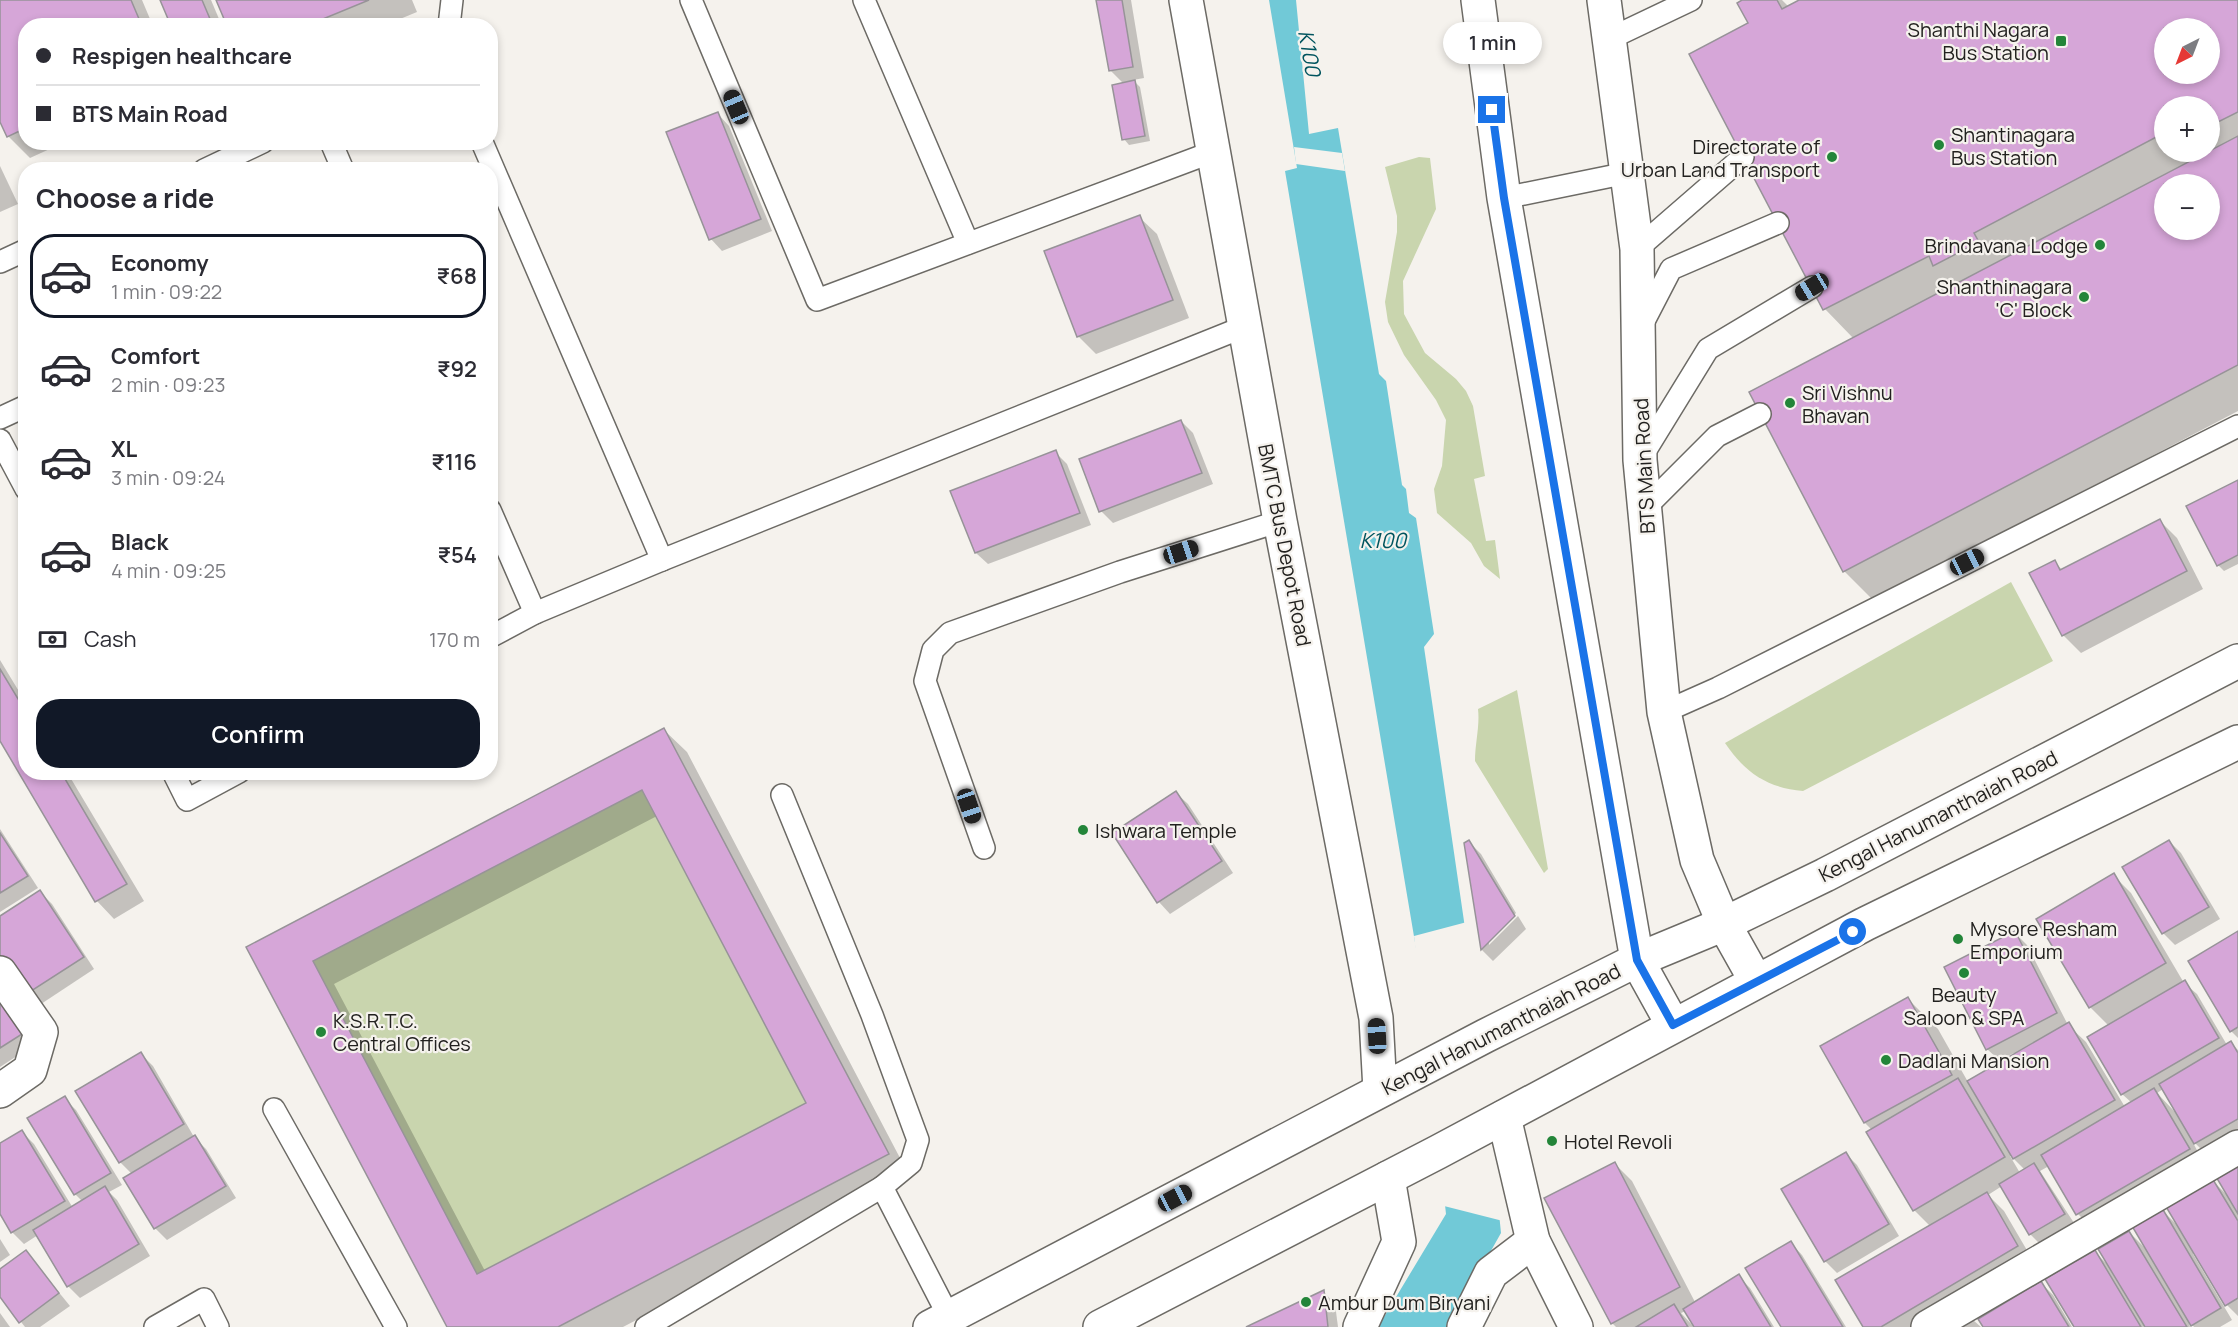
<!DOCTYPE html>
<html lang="en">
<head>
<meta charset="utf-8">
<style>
  body { margin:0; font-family:Manrope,sans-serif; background:#f2f2f3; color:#2b2b33; height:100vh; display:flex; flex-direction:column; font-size:22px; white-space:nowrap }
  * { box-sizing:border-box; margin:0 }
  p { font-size:20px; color:#7c7c81 }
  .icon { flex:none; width:33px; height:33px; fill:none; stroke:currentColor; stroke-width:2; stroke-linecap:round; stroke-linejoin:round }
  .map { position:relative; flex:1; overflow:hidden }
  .details { position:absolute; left:18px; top:162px; width:480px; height:618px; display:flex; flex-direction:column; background:#fff; border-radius:24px; box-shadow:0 3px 9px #0003 }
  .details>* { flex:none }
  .banner { position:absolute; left:18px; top:18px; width:480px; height:132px; border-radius:24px; box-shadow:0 3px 9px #0003; display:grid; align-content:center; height:132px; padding:0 18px; background:#fff }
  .needle { width:39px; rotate:222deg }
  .controls { position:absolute; left:2154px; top:18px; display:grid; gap:12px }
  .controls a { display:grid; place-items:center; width:66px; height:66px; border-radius:50%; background:#fff; box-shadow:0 3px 9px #0003; font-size:30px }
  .end { position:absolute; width:27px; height:27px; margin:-14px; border:8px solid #1a73e8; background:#fff; box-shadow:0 0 0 3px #fff }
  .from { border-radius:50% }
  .bubble { position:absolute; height:42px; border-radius:21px; background:#fff; box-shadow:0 3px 9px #0003; font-size:20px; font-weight:600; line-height:42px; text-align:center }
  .car { position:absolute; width:18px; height:36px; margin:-18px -9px; border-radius:8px; box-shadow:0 0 4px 2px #0007; background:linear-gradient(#222 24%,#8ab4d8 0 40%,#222 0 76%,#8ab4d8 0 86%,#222 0) }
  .banner b { display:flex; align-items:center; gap:21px; height:57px; font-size:22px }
  .banner b+b { border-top:2px solid #e1e1e2 }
  .banner i { width:15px; height:15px; background:#2b2b33 }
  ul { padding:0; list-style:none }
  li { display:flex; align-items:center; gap:18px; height:84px; margin:0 12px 9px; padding:0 6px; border:3px solid transparent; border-radius:24px }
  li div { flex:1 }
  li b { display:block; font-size:22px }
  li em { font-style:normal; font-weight:600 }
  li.selected { border-color:#111827 }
  li>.icon { width:54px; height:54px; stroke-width:1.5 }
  h2 { padding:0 18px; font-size:27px; line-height:72px }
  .pay { display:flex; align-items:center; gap:15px; height:66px; padding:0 18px; font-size:22px }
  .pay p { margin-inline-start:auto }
  .cta { display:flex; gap:12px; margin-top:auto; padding:12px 18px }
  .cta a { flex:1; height:69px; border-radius:24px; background:#111827; color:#fff; font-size:24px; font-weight:600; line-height:69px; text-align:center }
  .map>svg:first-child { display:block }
</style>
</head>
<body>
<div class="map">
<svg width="2238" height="1327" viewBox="0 0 2238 1327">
  <rect width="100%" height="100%" fill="#f5f2ed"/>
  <g fill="#c9d5ae">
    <polygon points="1419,157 1430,158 1436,209 1403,281 1404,314 1425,353 1456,379 1466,391 1473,406 1485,476 1474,479 1486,541 1495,540 1500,579 1484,566 1471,543 1437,513 1434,489 1442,466 1446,420 1436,400 1404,355 1388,322 1385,302 1397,232 1397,216 1385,167"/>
    <path d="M2011 582 2053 661 1803 791C1768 788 1745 773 1725 743Z"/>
    <path d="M1517 690 1548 869 1544 873 1475 761C1475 743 1480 726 1478 709Z"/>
    <polygon points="642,790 806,1103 477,1274 313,961"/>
  </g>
  <polygon fill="#71c9d7" points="1269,0 1296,0 1309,134 1338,128 1379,374 1386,381 1402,485 1406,489 1409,513 1416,518 1434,634 1424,647 1465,928 1473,956 1501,1233 1448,1327 1378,1327 1446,1214 1420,972 1285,171 1297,168"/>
  <g fill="#f5f2ed">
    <polygon points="1294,147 1342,153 1345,171 1296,164"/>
    <polygon points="1467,922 1475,951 1503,1221 1444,1206 1414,936"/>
  </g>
  <g fill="#0003" fill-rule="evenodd">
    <polygon points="0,0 142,0 153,26 26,26 26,142 65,142 30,158 8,136 0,119"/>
    <polygon points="162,0 211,0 222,26 173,26"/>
    <polygon points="218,0 412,0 417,12 383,26 228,26"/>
    <polygon points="1098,0 1131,0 1144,78 1133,80 1140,87 1150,141 1129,145 1124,139 1124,84 1110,70"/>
    <path d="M1745 0H1782L1789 7 1802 0H2238V411L1874 601 1844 571 1854 339 1825 309 1691 54 1750 24ZM2164 28H2210V74H2164ZM2164 106H2210V152H2164ZM2164 184H2210V230H2164Z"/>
    <polygon points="718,114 729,126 772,231 722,251 711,239 668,133"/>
    <polygon points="0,166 18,204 0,212"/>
    <polygon points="1139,217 1157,234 1189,318 1096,354 1078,336"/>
    <polygon points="1181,421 1193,433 1213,484 1113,523 1101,511"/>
    <polygon points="1055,452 1067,464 1091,525 988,564 976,553 952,492"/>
    <polygon points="2238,481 2238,564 2224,571 2218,565"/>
    <polygon points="2159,520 2177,538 2203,589 2081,653 2063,635 2031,574 2055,562 2063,571"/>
    <polygon points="0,660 26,703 26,772 67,772 144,901 114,919 97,901 0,739"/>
    <path d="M664 730 687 752 910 1177 623 1327H449L249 947ZM657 816 808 1103 485 1271 334 984Z"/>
    <polygon points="1176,793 1188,804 1233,873 1170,914 1159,902 1114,833"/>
    <polygon points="0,829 38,888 0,912"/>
    <polygon points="2169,841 2181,853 2220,919 2175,945 2163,933"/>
    <polygon points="1469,842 1481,854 1516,913 1489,940 1489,945 1518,916 1526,929 1493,961 1482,950 1466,844"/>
    <path d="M2113 875 2131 893 2184 983 2197 994 2227 1045 2231 1043 2238 1050V1137L2207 1155 2191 1139 2206 1167 2095 1231 2078 1214 2049 1166 2040 1171 2076 1226 2042 1246 2030 1234 2002 1186 1988 1195 2004 1211 2035 1264 1928 1327H1864L1930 1226 1914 1210 1869 1132 1872 1130 1865 1123 1908 999 1938 1029 1968 1082 2015 1055 2014 1053 1999 1060 1987 1049 2015 933 2027 945 2068 1025 2086 1042 2125 1107 2132 1103 2122 1094 2109 1026 2090 1007ZM2163 1089 2175 1112 2157 1093ZM2010 1156H2011L2025 1170 2020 1173Z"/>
    <polygon points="40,892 52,904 94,969 38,1006 0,953 0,918"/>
    <polygon points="2238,933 2238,1038 2231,1031"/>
    <polygon points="0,978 40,1041 0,1067"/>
    <polygon points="141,1054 153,1066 194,1137 206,1149 236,1198 167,1240 155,1228 132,1174 120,1162"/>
    <polygon points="64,1098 76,1110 122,1185 109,1192 117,1200 150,1256 80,1298 68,1286 38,1235 24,1244 12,1232 0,1211 0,1145 22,1132 34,1144 73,1208 83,1202 75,1194"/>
    <polygon points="1846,1154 1857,1165 1899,1236 1837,1273 1825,1261"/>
    <polygon points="1614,1163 1632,1181 1695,1302 1738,1276 1750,1288 1774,1327 1695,1327 1686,1311 1681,1313 1694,1327 1616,1327 1612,1323"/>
    <polygon points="2238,1163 2238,1316 2227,1305 2195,1252 2193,1254 2232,1320 2220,1327 2194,1327 2188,1320 2190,1327 2075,1327 2095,1252 2109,1266 2129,1232 2146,1249 2162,1210 2179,1227 2212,1180 2226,1194"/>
    <polygon points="0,1239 10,1255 0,1262"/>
    <polygon points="1791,1243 1802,1255 1846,1327 1783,1327"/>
    <polygon points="26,1252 70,1306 40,1327 25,1327 0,1295 0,1271"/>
    <polygon points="2041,1283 2053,1295 2072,1327 1984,1327"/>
    <polygon points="1324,1292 1335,1304 1338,1327 1249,1327"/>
    <polygon points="0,1313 10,1327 0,1327"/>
    <polygon points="1973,1320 1981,1327 1960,1327"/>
  </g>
  <g fill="#d6a6d8" stroke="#979398" stroke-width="1.5" fill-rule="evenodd">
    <polygon points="0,0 131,0 142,26 26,26 26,128 7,137 0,122"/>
    <polygon points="160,0 202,0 213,26 171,26"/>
    <polygon points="216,0 369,0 306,26 227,26"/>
    <polygon points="1096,0 1122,0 1133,67 1109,71"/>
    <path d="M1742 0H1777L1782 9 1799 0H2238V112L2214 124 2210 116V106H2164V133L1974 233 1979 242 1933 266 1929 256 1823 310 1689 54 1748 23 1737 3ZM2164 28H2210V74H2164Z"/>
    <polygon points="1135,80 1145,136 1122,140 1112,85"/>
    <polygon points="718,112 761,219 709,240 666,132"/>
    <path d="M2238 136V365L1843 572 1749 392ZM2164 184H2210V230H2164Z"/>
    <polygon points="1140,215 1173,300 1077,337 1044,251"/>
    <polygon points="1181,420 1202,473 1099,512 1079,459"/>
    <polygon points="1056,450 1080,513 975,553 950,491"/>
    <polygon points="2238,480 2238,555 2217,566 2186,506"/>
    <polygon points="2160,519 2187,571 2062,636 2029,573 2055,560 2060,570"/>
    <polygon points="0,669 26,712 26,772 61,772 127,884 95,902 0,741"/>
    <path d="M664 728 889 1154 558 1327H447L246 947ZM642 790 806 1103 477 1274 313 961Z"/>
    <polygon points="1176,791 1222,861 1157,903 1112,833"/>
    <polygon points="0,833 28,876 0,893"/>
    <polygon points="1469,840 1515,916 1481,950 1464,843"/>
    <polygon points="2169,840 2209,907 2162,934 2122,867"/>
    <polygon points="2114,873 2166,963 2089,1008 2036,919"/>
    <polygon points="40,890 84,957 25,995 0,955 0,916"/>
    <polygon points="2015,931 2057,1013 1986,1050 1944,967"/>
    <polygon points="2238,931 2238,1027 2230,1032 2188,961"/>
    <polygon points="2185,980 2219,1038 2121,1095 2087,1037"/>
    <polygon points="0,982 30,1029 0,1048"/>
    <polygon points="1908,997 1952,1075 1864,1123 1820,1046"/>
    <polygon points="2069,1022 2115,1100 2013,1159 1967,1081"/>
    <polygon points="2231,1041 2238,1053 2238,1119 2194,1144 2159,1084"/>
    <polygon points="141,1052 184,1124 119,1163 75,1091"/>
    <polygon points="1958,1078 2005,1157 1913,1211 1866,1132"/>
    <polygon points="2154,1088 2190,1149 2076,1215 2041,1155"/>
    <polygon points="65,1096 111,1173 74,1195 27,1118"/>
    <polygon points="22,1130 65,1201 11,1233 0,1214 0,1143"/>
    <polygon points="195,1135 226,1186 154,1229 123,1178"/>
    <polygon points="1846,1152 1889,1224 1824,1262 1781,1189"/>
    <polygon points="1615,1162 1680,1287 1611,1324 1544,1198"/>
    <polygon points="2238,1162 2238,1214 2215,1175"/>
    <polygon points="2034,1163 2065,1214 2029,1235 1999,1184"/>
    <polygon points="2212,1178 2238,1221 2238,1298 2225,1306 2165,1205"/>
    <polygon points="105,1186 139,1244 67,1287 33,1230"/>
    <polygon points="1987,1192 2018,1246 1881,1327 1863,1327 1835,1280"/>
    <polygon points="2162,1208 2221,1308 2191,1326 2132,1226"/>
    <polygon points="2129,1231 2187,1327 2145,1327 2098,1249"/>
    <polygon points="1791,1241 1843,1327 1781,1327 1745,1268"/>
    <polygon points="26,1250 59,1293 19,1323 0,1297 0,1269"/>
    <polygon points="2095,1250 2141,1327 2074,1327 2045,1279"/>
    <polygon points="1739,1274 1771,1327 1694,1327 1683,1309"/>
    <polygon points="2041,1281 2069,1327 1983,1327 1978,1319"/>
    <polygon points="1324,1290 1328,1327 1246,1327"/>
    <polygon points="1674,1304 1688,1327 1636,1327"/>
  </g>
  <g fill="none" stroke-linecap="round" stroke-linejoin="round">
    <defs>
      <g id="lane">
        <polyline points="691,0 817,300 1215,151"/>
        <polyline points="864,0 968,243"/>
        <polyline points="449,26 452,0"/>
        <polyline points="1609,39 1691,0"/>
        <polyline points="331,142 343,170"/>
        <polyline points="482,142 662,560"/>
        <polyline points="204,170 263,142"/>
        <polyline points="1504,198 1627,173"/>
        <polyline points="1637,249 1743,157"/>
        <polyline points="0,262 26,250"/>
        <polyline points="1642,325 1671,269 1778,223"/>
        <polyline points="0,418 26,406"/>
        <polyline points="0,440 26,489"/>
        <polyline points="1641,458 1708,349 1812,287"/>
        <polyline points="1645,508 1717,436 1760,414"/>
        <polyline points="490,510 535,613"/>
        <polyline points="490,637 535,613 662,560 1246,326"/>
        <polyline points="1664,712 1718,688 2238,426"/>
        <polyline points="173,772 187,800 239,772"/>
        <polyline points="782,795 872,1015 918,1140 911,1163 882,1187 949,1317"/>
        <polyline points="984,848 925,681 933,650 950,633 1120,572 1280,521"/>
        <polyline points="274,1109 396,1327"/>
        <polyline points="155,1327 204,1299 218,1327"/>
        <polyline points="646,1327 882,1187"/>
      </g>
      <g id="street">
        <polyline points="0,973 41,1032 30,1070 0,1091"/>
        <polyline points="1504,1117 1533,1241 1576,1327"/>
        <polyline points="1360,1327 1399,1242 1388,1178"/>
        <polyline points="1464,1327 1491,1273 1533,1241"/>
        <polyline points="1928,1327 2238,1147"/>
      </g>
      <g id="secondary">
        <polyline points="1186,0 1280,521 1376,1018 1380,1090"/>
        <polyline points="1478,0 1504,198 1637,960 1673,1025"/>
        <polyline points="1604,0 1637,249 1640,460 1664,712 1697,860 1724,924 1756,981"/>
      </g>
      <g id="primary">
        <polyline points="930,1327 1485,1036 1637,960 1724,924 1825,875 2238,661"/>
        <polyline points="1100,1327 1438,1152 1865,924 2238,742"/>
      </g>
    </defs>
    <use href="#lane" stroke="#6c6a65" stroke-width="24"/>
    <use href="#street" stroke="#6c6a65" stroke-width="36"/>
    <use href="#secondary" stroke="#6c6a65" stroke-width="36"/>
    <use href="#primary" stroke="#6c6a65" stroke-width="36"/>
    <use href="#lane" stroke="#fff" stroke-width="21"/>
    <use href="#street" stroke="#fff" stroke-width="33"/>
    <use href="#secondary" stroke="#fff" stroke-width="33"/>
    <use href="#primary" stroke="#fff" stroke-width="33"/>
  </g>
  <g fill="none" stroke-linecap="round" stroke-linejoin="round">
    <polyline stroke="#1a73e8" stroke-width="8" points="1492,110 1504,198 1637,960 1673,1025 1853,932"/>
  </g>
  <g fill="#238539" stroke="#f5f2ed" stroke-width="2">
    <rect x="2055" y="35" width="12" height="12" rx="3"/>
    <circle cx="1939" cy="145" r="6"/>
    <circle cx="1832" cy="157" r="6"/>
    <circle cx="2100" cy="245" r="6"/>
    <circle cx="2084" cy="297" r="6"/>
    <circle cx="1790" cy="403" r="6"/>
    <circle cx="1083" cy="830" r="6"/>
    <circle cx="1958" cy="939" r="6"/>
    <circle cx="1964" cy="973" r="6"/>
    <circle cx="321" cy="1032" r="6"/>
    <circle cx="1886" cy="1060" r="6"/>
    <circle cx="1552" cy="1141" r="6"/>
    <circle cx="1306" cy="1302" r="6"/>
  </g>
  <g text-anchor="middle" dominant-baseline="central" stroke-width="4.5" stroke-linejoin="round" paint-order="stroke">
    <g font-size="20" fill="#22211f" stroke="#f5f2ed" text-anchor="start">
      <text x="2049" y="29" text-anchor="end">Shanthi Nagara<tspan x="2049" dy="23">Bus Station</tspan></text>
      <text x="1951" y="134">Shantinagara<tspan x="1951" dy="23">Bus Station</tspan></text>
      <text x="1820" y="146" text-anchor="end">Directorate of<tspan x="1820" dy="23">Urban Land Transport</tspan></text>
      <text x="2088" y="245" text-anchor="end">Brindavana Lodge</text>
      <text x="2072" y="286" text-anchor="end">Shanthinagara<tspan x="2072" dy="23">'C' Block</tspan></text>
      <text x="1802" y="392">Sri Vishnu<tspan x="1802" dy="23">Bhavan</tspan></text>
      <text x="1095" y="830">Ishwara Temple</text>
      <text x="1970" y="928">Mysore Resham<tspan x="1970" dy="23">Emporium</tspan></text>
      <text x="1964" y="994" text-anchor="middle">Beauty<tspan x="1964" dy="23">Saloon &amp; SPA</tspan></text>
      <text x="333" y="1020">K.S.R.T.C.<tspan x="333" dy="23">Central Offices</tspan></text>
      <text x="1898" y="1060">Dadlani Mansion</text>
      <text x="1564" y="1141">Hotel Revoli</text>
      <text x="1318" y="1302">Ambur Dum Biryani</text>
    </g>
    <g font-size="20" fill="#22211f" stroke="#f5f2ed">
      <text transform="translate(1644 466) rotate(-93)">BTS Main Road</text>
      <text transform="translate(1285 545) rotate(79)">BMTC Bus Depot Road</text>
      <text transform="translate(1938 816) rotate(-27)">Kengal Hanumanthaiah Road</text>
      <text transform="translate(1501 1029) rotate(-27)">Kengal Hanumanthaiah Road</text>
    </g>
    <g font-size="21" font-style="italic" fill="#00545e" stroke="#f5f2ed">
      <text transform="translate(1310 53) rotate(80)">K100</text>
      <text x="1383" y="540">K100</text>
    </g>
  </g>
</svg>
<div class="controls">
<a><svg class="needle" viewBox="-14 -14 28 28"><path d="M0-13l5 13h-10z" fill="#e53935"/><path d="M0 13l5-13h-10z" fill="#7c7c81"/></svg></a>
<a>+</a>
<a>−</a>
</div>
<i class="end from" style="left:1853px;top:932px"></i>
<i class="end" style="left:1492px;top:110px"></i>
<div class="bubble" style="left:1443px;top:22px;width:99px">1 min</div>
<i class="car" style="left:736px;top:107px;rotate:337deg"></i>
<i class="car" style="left:1812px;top:287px;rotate:239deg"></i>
<i class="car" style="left:1181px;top:552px;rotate:72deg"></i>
<i class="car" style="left:1967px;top:562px;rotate:63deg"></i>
<i class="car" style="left:969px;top:806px;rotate:161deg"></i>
<i class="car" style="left:1377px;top:1036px;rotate:357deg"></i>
<i class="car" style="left:1175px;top:1198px;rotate:62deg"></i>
<div class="banner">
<b><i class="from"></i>Respigen healthcare</b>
<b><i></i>BTS Main Road</b>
</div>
<section class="details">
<h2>Choose a ride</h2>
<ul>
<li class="selected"><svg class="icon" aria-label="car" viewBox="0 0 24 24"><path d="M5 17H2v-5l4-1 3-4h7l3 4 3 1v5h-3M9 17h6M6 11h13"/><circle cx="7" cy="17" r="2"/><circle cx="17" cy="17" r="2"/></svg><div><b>Economy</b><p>1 min · 09:22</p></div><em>₹68</em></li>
<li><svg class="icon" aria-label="car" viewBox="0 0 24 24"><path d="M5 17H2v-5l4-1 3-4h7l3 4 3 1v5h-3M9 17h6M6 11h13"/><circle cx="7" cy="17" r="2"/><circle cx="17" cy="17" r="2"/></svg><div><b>Comfort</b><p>2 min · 09:23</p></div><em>₹92</em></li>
<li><svg class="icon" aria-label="car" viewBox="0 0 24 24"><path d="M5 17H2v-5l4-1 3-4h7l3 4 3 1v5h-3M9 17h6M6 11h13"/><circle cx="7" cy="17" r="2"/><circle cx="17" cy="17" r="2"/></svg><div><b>XL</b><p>3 min · 09:24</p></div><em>₹116</em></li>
<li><svg class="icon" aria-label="car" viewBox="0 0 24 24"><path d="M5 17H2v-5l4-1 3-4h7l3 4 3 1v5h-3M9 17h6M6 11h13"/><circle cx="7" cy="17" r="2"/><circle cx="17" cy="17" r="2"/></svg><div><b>Black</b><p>4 min · 09:25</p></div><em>₹54</em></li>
</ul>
<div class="pay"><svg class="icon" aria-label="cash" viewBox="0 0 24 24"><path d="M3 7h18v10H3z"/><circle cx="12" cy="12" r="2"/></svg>Cash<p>170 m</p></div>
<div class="cta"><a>Confirm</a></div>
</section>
</div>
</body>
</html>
